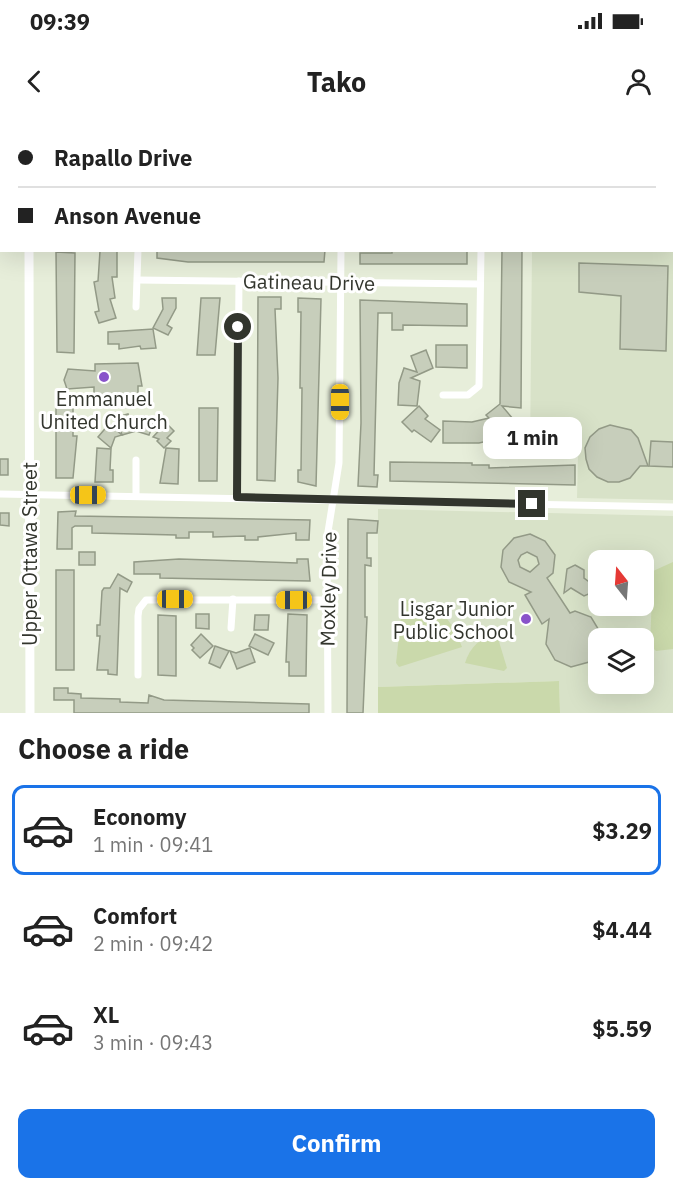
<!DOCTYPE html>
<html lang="en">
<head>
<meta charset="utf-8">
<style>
  body { margin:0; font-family:"IBM Plex Sans",sans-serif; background:#f2f2f2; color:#222; height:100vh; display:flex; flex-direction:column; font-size:22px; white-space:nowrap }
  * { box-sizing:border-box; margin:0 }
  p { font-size:20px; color:#767676 }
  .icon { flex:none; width:33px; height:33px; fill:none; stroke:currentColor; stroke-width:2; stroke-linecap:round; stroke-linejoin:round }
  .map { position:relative; height:593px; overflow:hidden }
  .panel { display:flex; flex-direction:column; background:#fff; flex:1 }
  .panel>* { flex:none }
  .hud { position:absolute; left:0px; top:0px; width:674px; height:132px; box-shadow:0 6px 24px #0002; display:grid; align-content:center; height:132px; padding:0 18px; background:#fff }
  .needle { width:39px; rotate:343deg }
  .controls { position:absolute; left:588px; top:430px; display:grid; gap:12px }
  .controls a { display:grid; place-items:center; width:66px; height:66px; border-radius:12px; background:#fff; box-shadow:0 6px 24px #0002; font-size:30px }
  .end { position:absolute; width:27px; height:27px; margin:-14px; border:8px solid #32352d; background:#fff; box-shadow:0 0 0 3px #fff }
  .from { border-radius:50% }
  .bubble { position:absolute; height:42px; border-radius:12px; background:#fff; box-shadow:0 6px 24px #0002; font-size:20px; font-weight:700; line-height:42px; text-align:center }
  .car { position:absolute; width:18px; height:36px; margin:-18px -9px; border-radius:8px; box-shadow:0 0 4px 2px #0007; background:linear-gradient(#f5c518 24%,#345 0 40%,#f5c518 0 76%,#345 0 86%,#f5c518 0) }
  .hud b { display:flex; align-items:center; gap:21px; height:57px; font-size:22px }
  .hud b+b { border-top:2px solid #e0e0e0 }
  .hud i { width:15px; height:15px; background:#222 }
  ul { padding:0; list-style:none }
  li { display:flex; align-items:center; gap:18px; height:90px; margin:0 12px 9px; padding:0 6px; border:3px solid transparent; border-radius:12px }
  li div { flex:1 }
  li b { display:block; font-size:22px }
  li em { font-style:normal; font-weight:700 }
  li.selected { border-color:#1a73e8 }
  li>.icon { width:54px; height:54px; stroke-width:1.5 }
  h2 { padding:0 18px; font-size:27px; line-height:72px }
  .primary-button { display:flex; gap:12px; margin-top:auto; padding:12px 18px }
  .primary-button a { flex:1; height:69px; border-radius:12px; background:#1a73e8; color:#fff; font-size:24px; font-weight:700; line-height:69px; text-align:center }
  .status { display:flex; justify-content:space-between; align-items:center; height:42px; padding:0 30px; background:#fff; direction:ltr }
  .status svg { height:16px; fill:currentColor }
  header { display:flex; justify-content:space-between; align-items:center; height:78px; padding:0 18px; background:#fff; font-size:27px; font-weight:700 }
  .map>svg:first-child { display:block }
</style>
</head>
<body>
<div class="status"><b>09:39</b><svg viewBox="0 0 49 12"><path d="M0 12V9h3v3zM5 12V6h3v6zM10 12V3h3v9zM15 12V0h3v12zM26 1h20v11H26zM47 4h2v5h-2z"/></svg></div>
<header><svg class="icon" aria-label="back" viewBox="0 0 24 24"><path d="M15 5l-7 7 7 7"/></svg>Tako<svg class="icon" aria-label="person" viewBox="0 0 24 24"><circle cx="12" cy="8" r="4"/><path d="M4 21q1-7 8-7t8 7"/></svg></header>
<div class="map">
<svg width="673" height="593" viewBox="0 0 673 593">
  <rect width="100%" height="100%" fill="#e7eeda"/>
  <g fill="#d8e2c8" fill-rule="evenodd">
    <polygon points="673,130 673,380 577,378 578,335 530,334 532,131"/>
    <path d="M378 389 673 396V593H560L559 561 378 567ZM598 441H644V486H598ZM598 519H644V564H598Z"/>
  </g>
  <g fill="#cad9ab">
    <polygon points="673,442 673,529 656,531 650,525 653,451"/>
    <path d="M403 479C438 485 450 495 462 527L399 547 396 543Z"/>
    <path d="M497 515 507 548 504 551 465 543C470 527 480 517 497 515Z"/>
    <polygon points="559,561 560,593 378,593 378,567"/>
  </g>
  <g fill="#c7cebb" stroke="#939a87" stroke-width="1.5" fill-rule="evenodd">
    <polygon points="157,130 325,130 324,142 188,142 157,138"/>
    <polygon points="392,130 467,130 467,144 360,144 360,133 392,133"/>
    <polygon points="502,130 522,130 521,288 502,286 513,299 500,309 490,312 492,320 479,323 443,323 443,301 472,302 489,298 486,295 500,284"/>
    <polygon points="100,131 117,131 117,157 112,157 115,178 110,179 116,198 99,203 95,192 99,191 94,162 98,161"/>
    <polygon points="56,132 75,133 74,233 57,232"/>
    <polygon points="579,143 668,146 666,231 620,229 621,176 579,172"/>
    <polygon points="258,177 281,177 281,189 275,189 278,258 275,361 257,360"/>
    <polygon points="162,178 176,178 176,188 167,205 172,208 168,215 153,208 163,189"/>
    <polygon points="201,178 220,178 215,235 197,235"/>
    <polygon points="298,178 321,179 316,366 298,362 298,350 301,350 302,268 300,268 301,192 298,192"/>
    <polygon points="360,180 467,184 467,206 403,205 403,210 392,210 392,193 378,193 374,355 378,355 377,367 358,366 361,303"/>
    <polygon points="153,209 156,228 141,229 140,226 119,229 119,224 108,224 108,212"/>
    <polygon points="436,225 467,225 467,248 436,247"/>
    <polygon points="426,230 433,248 411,258 420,261 417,286 398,285 399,263 404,248 417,252 411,236"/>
    <polygon points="138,243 142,266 138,266 138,275 94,275 94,267 67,269 64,260 68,249 95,251 95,244"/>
    <polygon points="56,285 73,285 73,316 77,316 73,358 56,358"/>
    <polygon points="419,286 428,296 425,299 440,310 431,322 414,310 412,312 402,302"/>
    <polygon points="199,288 218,288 217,361 199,361"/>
    <polygon points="128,294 130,302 143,299 144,296 155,299 149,315 136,311 122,315 117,297"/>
    <polygon points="166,303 174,311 167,318 171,321 164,328 157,321 159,319 153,317"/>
    <polygon points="109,304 122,315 115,317 111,328 98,317"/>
    <polygon points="610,305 631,310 638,318 648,346 640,346 630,358 619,362 608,362 597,357 589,349 586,339 585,328 590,317 599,309"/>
    <polygon points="651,321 673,322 673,347 649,346"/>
    <polygon points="97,328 111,329 110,350 113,350 113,362 95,362"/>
    <polygon points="166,328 179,329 178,364 160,363"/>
    <rect x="0" y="339" width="8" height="16"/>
    <polygon points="390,342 472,343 472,345 489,345 489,348 575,345 575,365 390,361"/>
    <polygon points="76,391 75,396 310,400 309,420 296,420 296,413 258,417 258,420 245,420 245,416 213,417 213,412 189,412 189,418 176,418 176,415 92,413 92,406 75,406 72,408 72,429 57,429 58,392"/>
    <polygon points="0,393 9,393 9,406 0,405"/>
    <polygon points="348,399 378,401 377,413 367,413 367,438 371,438 371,446 365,445 365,497 367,497 363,593 347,593"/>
    <path d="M530 414 545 421 555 435 553 453 547 458 570 493 575 491 591 497 600 512 598 530 589 542 571 547 555 540 546 524 549 499 542 504 525 475 531 472 509 462 501 447 503 430 514 418ZM527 432 537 437 539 444 530 452 520 447 518 440 521 435Z"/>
    <rect x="79" y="432" width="16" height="13"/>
    <polygon points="179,439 297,443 297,439 308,439 310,461 160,458 160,454 134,454 134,442"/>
    <polygon points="575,445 584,450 584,458 592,464 591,473 584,476 571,468 564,473 567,449"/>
    <rect x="56" y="450" width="18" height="100"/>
    <polygon points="118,454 132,462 127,472 120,468 117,555 108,554 108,550 97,550 100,516 97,516 97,505 100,505 102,471 104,468 110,468"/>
    <polygon points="196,494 209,494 209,509 196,508"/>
    <polygon points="288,494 307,495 306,556 289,556 289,542 286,542"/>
    <polygon points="158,495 176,496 176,556 158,555"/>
    <polygon points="255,495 269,495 268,510 254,510"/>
    <polygon points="201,514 213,526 200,538 192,530 194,528 191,525"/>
    <polygon points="255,514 274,523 268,535 249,526"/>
    <polygon points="215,526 229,531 220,548 209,543"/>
    <polygon points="250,528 255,542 237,549 230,531 236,533"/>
    <polygon points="54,568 68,568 68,573 81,574 81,578 120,579 120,582 148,583 149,575 164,580 309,584 309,593 74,593 74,580 54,580"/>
  </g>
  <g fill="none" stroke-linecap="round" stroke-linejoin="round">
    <g stroke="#fff" stroke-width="7">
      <polyline points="334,0 334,2"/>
      <polyline points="0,68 2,68"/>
      <polyline points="672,80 673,80"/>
      <polyline points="138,160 480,164"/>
      <polyline points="136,187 138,130"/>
      <polyline points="443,275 468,275 479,266 481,130"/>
      <polyline points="0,374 673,387"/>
      <polyline points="136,375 136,340"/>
      <polyline points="237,377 239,161"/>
      <polyline points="231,508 233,479"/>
      <polyline points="138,555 138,496 139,489 146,480 327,480"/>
      <polyline points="328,593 327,418 339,343 341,130"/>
    </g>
    <g stroke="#fff" stroke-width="9">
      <polyline points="29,0 29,2"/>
      <polyline points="29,130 30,593"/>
    </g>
  </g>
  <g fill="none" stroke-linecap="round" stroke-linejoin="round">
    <polyline stroke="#32352d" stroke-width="8" points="238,207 237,377 532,384"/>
  </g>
  <g fill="#8953ca" stroke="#fff" stroke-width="2">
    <circle cx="104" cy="257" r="6"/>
    <circle cx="526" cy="499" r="6"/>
  </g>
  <g text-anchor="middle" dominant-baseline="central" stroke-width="6" stroke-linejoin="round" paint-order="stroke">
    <g font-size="20" fill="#32352d" stroke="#fff">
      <text transform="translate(309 162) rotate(1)">Gatineau Drive</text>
      <text transform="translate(29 434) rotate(-90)">Upper Ottawa Street</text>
      <text transform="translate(328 469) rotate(-89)">Moxley Drive</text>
    </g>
    <g font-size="20" fill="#32352d" stroke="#fff">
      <text x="104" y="278">Emmanuel<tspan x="104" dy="23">United Church</tspan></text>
      <text x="514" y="488" text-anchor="end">Lisgar Junior<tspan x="514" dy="23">Public School</tspan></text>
    </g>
  </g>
</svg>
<div class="controls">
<a><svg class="needle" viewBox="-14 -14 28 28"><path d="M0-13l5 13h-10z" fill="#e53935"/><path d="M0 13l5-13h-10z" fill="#767676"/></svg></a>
<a><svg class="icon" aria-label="layers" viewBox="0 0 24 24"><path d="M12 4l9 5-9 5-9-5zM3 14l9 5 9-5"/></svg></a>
</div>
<i class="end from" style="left:238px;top:207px"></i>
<i class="end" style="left:532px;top:384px"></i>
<div class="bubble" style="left:483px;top:297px;width:99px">1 min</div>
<i class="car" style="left:340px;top:282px;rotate:180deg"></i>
<i class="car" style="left:88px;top:375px;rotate:90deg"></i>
<i class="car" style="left:175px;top:479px;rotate:90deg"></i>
<i class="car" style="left:294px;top:480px;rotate:270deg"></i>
<div class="hud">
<b><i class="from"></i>Rapallo Drive</b>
<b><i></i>Anson Avenue</b>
</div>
</div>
<section class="panel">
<h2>Choose a ride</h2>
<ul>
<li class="selected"><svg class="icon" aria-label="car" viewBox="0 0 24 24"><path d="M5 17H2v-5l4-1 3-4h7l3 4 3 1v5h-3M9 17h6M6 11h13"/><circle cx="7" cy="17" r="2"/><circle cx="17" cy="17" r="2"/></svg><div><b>Economy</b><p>1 min · 09:41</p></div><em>$3.29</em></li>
<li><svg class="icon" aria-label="car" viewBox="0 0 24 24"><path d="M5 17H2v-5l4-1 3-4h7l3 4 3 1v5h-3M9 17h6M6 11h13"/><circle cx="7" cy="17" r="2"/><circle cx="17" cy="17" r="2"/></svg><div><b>Comfort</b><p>2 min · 09:42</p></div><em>$4.44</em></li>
<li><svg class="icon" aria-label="car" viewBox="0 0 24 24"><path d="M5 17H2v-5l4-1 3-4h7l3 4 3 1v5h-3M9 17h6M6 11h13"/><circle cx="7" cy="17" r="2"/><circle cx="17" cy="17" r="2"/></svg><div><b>XL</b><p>3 min · 09:43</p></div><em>$5.59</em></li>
</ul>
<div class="primary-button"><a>Confirm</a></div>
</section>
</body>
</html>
